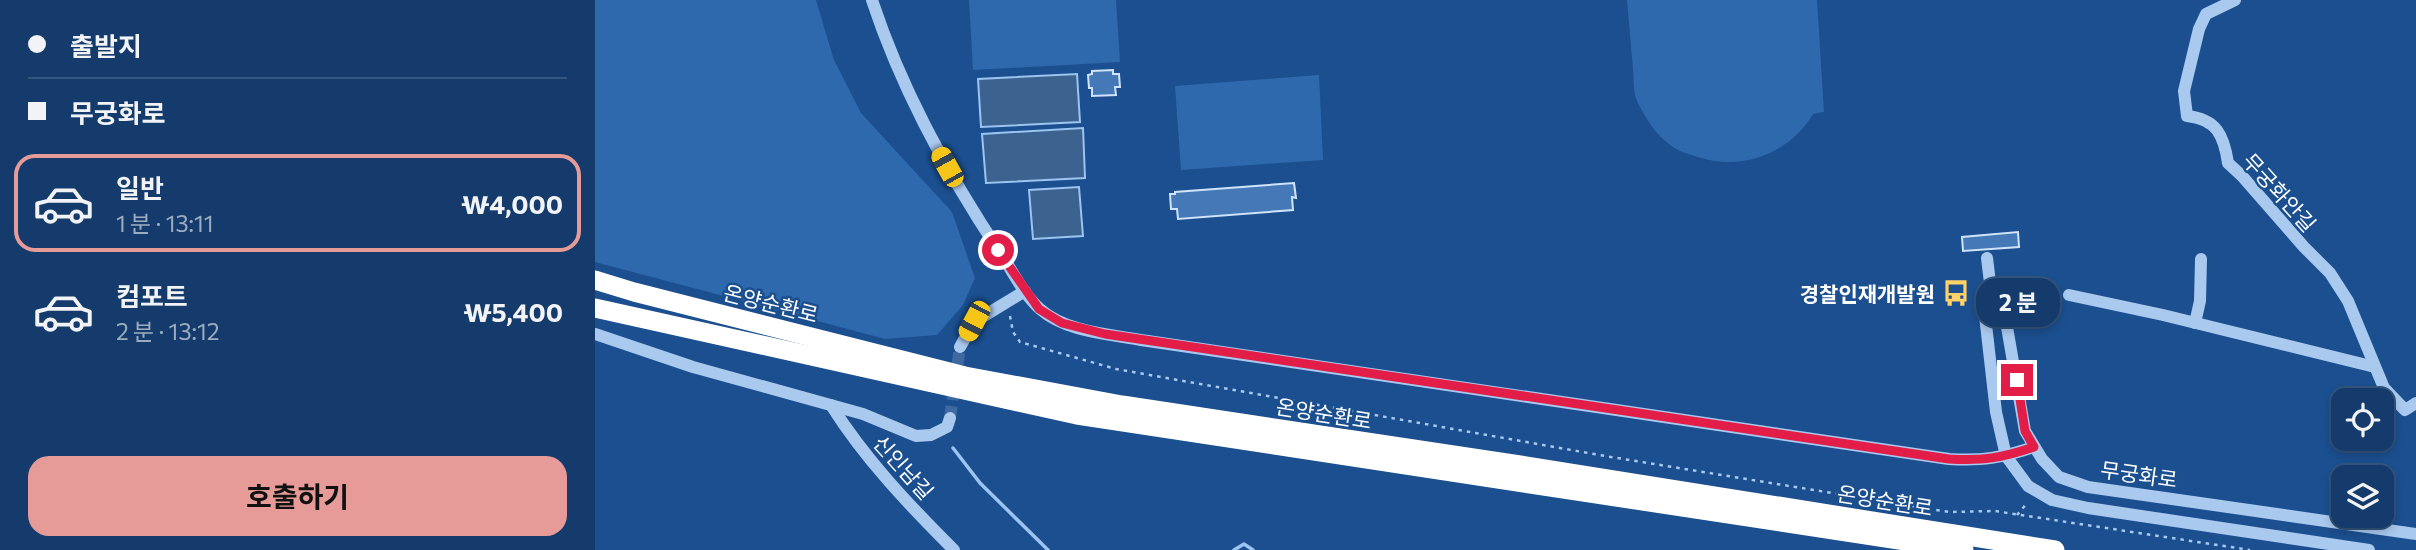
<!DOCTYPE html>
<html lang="ko">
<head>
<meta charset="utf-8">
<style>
  body { margin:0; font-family:Commissioner,"Noto Sans KR",sans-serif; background:#214673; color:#f1f3f6; height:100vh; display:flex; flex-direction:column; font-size:26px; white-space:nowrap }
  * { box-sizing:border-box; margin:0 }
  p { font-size:23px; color:#9dadc1 }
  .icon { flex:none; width:38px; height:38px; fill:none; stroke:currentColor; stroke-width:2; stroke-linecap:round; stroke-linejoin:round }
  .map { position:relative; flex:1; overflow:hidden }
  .details { display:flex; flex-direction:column; background:#143b6b; width:595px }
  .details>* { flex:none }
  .banner { display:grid; align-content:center; height:154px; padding:0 28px; background:#143b6b }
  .controls { position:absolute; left:1736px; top:388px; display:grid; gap:14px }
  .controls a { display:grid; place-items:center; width:63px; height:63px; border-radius:14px; background:#143b6b; box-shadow:0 4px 10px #0003,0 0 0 2px #33557e; font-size:35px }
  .end { position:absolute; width:32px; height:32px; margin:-16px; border:9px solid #e11d48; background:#fff; box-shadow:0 0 0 4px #fff }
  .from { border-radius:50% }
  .bubble { position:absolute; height:49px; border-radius:21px; background:#143b6b; box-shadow:0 4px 10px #0003,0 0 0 2px #33557e; font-size:23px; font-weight:700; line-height:49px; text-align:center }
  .car { position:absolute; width:21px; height:42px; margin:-21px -10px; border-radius:9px; box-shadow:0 0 5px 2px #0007; background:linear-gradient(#f5c518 24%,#345 0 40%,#f5c518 0 76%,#345 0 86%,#f5c518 0) }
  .banner b { display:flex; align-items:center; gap:24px; height:66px; font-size:26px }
  .banner b+b { border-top:2px solid #33557e }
  .banner i { width:18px; height:18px; background:#f1f3f6 }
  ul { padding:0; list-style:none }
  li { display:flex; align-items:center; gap:21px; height:98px; margin:0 14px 10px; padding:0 14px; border:4px solid transparent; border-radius:21px }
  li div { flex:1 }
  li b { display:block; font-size:26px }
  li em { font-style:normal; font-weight:700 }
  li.active { border-color:#e69b98 }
  li>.icon { width:63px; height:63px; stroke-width:1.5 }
  .primary-button { display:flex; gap:14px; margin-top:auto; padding:14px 28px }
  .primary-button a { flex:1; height:80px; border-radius:21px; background:#e69b98; color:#111; font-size:28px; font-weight:700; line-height:80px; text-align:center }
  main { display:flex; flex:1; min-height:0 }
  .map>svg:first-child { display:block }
</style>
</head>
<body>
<main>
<section class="details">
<div class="banner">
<b><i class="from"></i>출발지</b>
<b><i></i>무궁화로</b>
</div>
<ul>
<li class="active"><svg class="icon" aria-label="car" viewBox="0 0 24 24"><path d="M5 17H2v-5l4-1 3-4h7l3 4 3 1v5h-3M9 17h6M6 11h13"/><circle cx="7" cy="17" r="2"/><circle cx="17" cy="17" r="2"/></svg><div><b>일반</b><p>1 분 · 13:11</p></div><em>₩4,000</em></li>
<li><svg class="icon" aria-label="car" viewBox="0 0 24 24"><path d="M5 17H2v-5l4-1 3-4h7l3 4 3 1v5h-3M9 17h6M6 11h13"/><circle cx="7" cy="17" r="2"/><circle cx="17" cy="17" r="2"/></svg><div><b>컴포트</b><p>2 분 · 13:12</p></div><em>₩5,400</em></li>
</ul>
<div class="primary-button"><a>호출하기</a></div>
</section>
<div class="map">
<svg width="1821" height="550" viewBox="0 0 1821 550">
  <rect width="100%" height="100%" fill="#1b4f8f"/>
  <g fill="#2e69ad">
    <polygon points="0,0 221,0 239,60 266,113 357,212 380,278 368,305 342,335 290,339 0,262"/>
    <polygon points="374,0 521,0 525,62 378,70"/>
    <path d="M1032 0H1222L1229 112 1218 114C1195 153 1147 172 1103 157 1093 154 1082 151 1074 144 1061 135 1049 116 1042 101 1038 92 1039 79 1038 69 1036 46 1034 23 1032 0Z"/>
    <polygon points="724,75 728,160 586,170 580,86"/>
  </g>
  <g fill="#3c6290" stroke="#9cc4f0" stroke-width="2">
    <polygon points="482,74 485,122 386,127 383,79"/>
    <polygon points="488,128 490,178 391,183 387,134"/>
    <polygon points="484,187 488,236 438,239 434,190"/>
  </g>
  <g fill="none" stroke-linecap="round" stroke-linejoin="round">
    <g stroke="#9cc4f0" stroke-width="3.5">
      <polyline points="358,448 385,483 453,550"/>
      <polyline points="639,550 649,544 658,550"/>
    </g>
  </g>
  <g fill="#4478b7" stroke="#cfe3fa" stroke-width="2">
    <polygon points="518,70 518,74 524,74 525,87 520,87 521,95 497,96 497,88 494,88 493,75 497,74 497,71"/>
    <polygon points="699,183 701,198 697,197 698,210 583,219 582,209 576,209 575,194 580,194 580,192"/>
    <polygon points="1423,232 1424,247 1368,251 1367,237"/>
  </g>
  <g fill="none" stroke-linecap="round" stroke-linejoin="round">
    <polyline stroke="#3d69a0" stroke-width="12" stroke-dasharray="12 6" stroke-linecap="butt" points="355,418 365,347"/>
    <g stroke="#a9c9ee" stroke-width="2.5" stroke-dasharray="3.5 5" stroke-linecap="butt">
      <polyline points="415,316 418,332 425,342 521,369 1010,456 1354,512 1400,511 1655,550"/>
      <polyline points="1422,515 1433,502"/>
    </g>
    <g stroke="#a9c9ee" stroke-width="12">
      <path d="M277 0C307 91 355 178 408 257 419 274 430 296 445 309 471 332 513 334 546 340L1354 459C1388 461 1406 458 1439 447"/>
      <path d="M1640 0 1611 14 1604 29 1589 91 1592 116C1622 119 1629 136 1633 163L1647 176 1709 247 1735 273 1753 301 1789 388 1810 410 1821 403"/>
      <polyline points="1392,258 1396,291 1389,307 1401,412 1411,456 1433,486 1457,500 1493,508 1774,550"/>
      <polyline points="1396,291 1408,304 1430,431 1447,459 1464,477 1493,487 1821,534"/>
      <polyline points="1474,295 1568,315 1780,367"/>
      <polyline points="1600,323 1605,301 1606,259"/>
      <polyline points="0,334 98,367 268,414 321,436 336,435 352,427 355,418"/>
      <polyline points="365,347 379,322 430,291"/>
      <path d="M236 405C270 459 314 505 359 550"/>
    </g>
    <g stroke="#fff" stroke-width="19">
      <polyline points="0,280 39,292 370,376 527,405 925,465 1460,550"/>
      <polyline points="0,308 482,415 1369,550"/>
    </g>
  </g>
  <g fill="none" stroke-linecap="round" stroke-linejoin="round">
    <path stroke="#e11d48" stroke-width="9" d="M403 250 444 309 467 323 510 334 1354 459C1388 461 1406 458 1439 447L1430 431 1422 380"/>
  </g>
  <defs>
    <symbol id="bus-bare" viewBox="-9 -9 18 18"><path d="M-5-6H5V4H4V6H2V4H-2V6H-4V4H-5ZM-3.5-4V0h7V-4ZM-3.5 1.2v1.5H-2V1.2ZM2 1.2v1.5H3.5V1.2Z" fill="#ffd166" stroke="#1b4f8f" stroke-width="2.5" paint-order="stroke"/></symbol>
  </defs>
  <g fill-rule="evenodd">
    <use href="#bus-bare" x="1342" y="274" width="38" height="38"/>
  </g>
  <g text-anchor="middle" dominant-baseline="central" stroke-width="5" stroke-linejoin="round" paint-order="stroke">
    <g font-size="21" fill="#fff" stroke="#1b4f8f">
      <text transform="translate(1685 192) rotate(48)">무궁화안길</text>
      <text transform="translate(176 303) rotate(14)">온양순환로</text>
      <text transform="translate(729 413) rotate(9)">온양순환로</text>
      <text transform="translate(309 467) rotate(48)">신인남길</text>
      <text transform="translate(1544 474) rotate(8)">무궁화로</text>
      <text transform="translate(1290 500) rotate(9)">온양순환로</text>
    </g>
    <g font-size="21" font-weight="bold" fill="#fff" stroke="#1b4f8f" text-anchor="end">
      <text x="1340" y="293">경찰인재개발원</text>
    </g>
  </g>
</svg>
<div class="controls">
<a><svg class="icon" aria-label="locate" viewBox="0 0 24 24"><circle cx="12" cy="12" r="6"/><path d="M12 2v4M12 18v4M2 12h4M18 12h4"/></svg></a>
<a><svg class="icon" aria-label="layers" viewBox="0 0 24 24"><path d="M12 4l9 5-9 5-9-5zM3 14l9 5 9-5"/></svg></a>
</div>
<i class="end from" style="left:403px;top:250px"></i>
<i class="end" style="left:1422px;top:380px"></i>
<div class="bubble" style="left:1381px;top:278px;width:84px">2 분</div>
<i class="car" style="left:352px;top:167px;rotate:331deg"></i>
<i class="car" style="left:379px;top:321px;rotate:208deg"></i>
</div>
</main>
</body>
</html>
